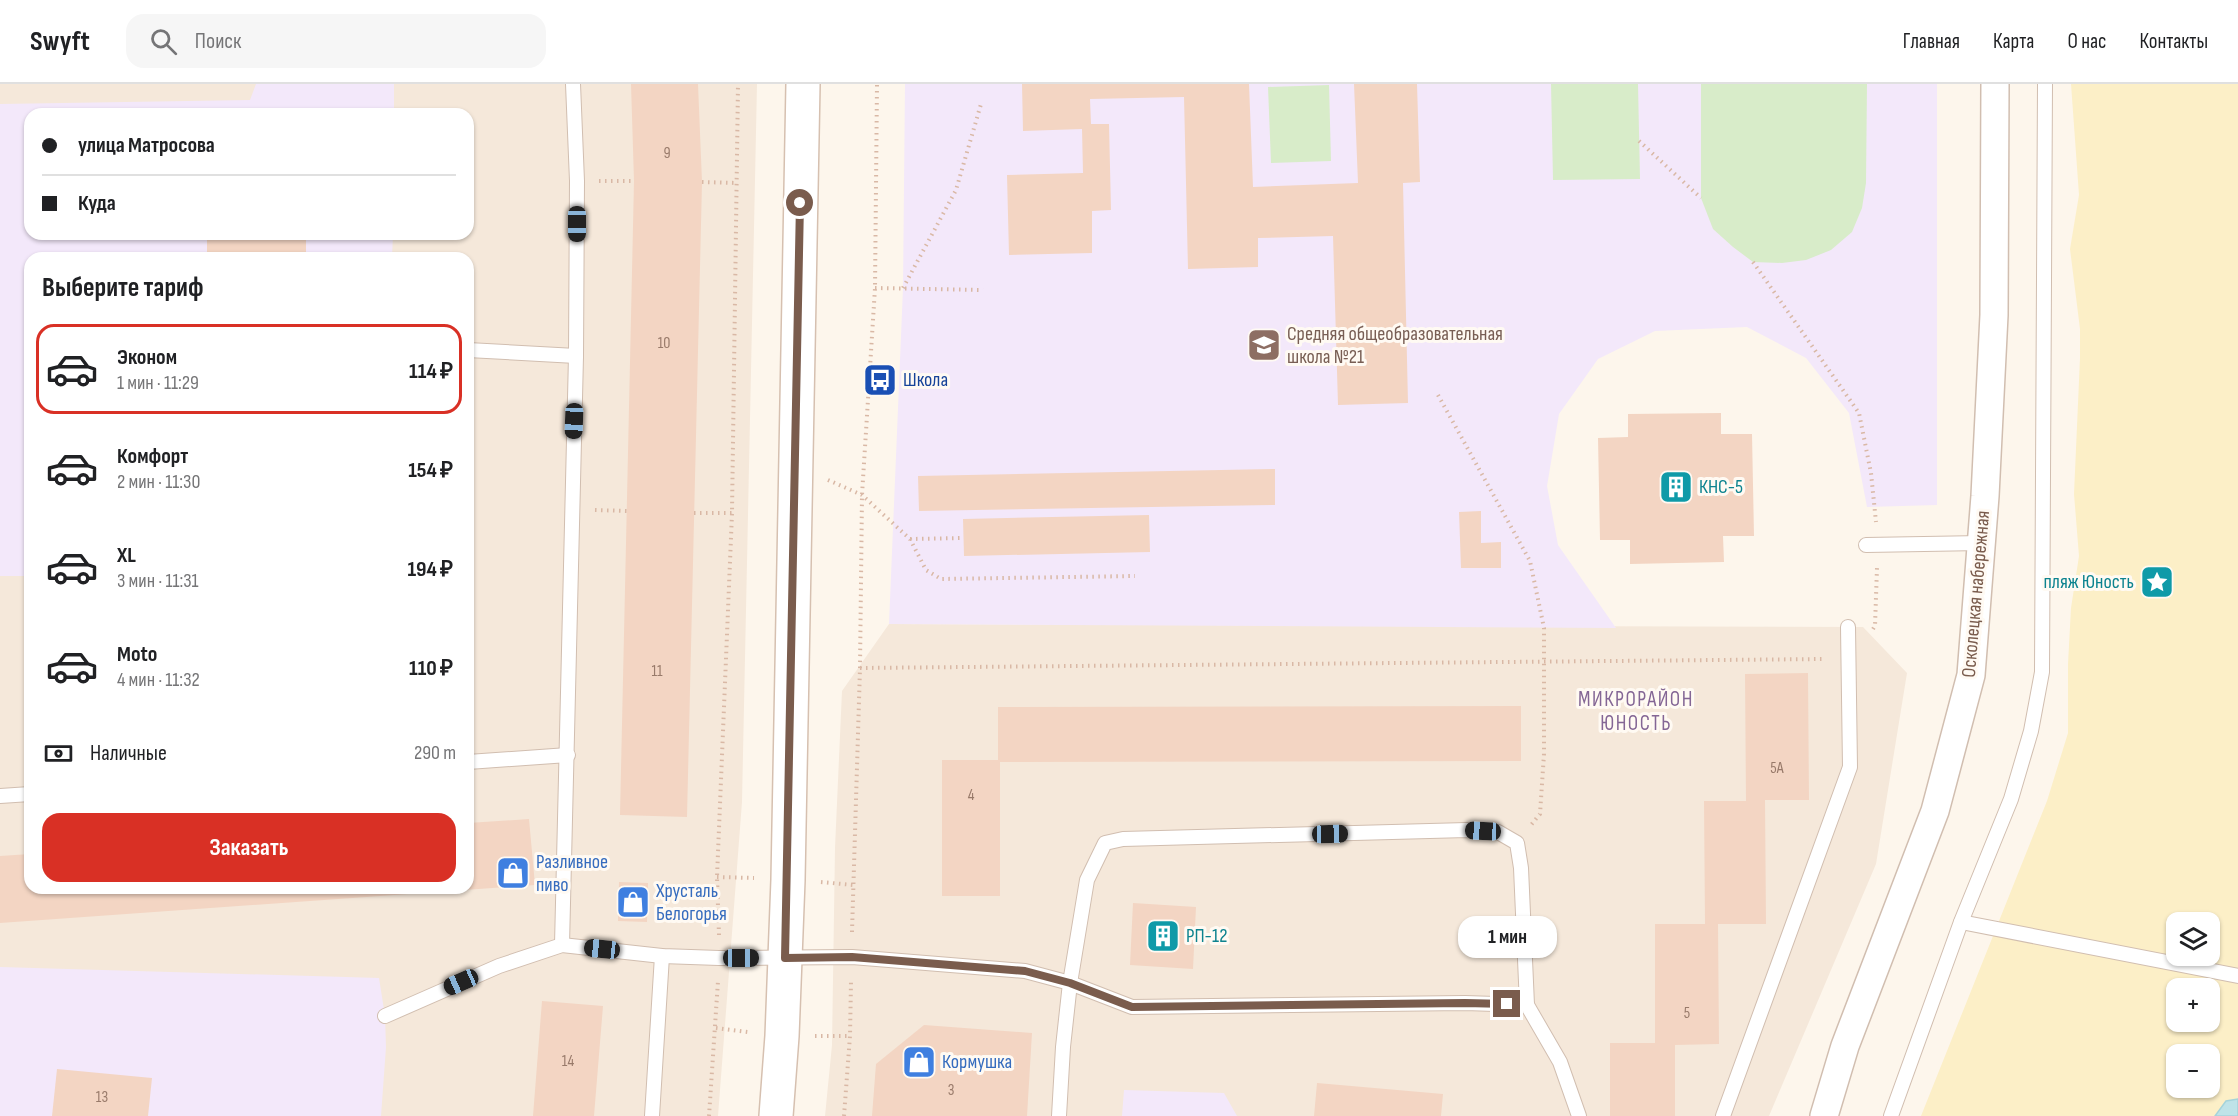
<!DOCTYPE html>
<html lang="ru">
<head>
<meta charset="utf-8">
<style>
  body { margin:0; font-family:"Sofia Sans Condensed",sans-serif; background:#f6f6f6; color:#202124; height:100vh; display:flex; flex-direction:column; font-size:22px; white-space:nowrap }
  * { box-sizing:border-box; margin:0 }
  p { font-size:20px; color:#757577 }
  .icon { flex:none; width:33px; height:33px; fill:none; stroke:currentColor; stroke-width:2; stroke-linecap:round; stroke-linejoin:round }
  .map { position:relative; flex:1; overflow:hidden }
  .sheet { position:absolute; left:24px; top:168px; width:450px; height:642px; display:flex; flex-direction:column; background:#fff; border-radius:18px; box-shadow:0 2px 4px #0004 }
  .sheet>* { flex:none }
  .guide { position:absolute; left:24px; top:24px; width:450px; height:132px; border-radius:18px; box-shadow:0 2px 4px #0004; display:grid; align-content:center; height:132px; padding:0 18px; background:#fff }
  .fabs { position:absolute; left:2166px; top:828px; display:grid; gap:12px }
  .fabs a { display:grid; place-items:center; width:54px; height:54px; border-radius:12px; background:#fff; box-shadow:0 2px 4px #0004; font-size:30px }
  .end { position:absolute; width:27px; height:27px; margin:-14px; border:8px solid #7a5c4d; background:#fff; box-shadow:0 0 0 3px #fff }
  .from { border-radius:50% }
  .bubble { position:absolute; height:42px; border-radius:18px; background:#fff; box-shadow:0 2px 4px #0004; font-size:20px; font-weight:700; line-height:42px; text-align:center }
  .car { position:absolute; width:18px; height:36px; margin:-18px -9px; border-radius:8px; box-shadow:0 0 4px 2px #0007; background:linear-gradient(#222 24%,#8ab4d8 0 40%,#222 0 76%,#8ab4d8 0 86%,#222 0) }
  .guide b { display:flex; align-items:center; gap:21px; height:57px; font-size:22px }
  .guide b+b { border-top:2px solid #e0e0e0 }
  .guide i { width:15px; height:15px; background:#202124 }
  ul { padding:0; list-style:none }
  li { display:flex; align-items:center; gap:18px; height:90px; margin:0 12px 9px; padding:0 6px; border:3px solid transparent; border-radius:18px }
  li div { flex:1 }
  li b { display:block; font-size:22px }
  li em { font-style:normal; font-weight:700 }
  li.current { border-color:#d93025 }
  li>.icon { width:54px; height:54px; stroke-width:1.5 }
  h2 { padding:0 18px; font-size:27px; line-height:72px }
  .pay { display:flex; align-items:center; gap:15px; height:66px; padding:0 18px; font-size:22px }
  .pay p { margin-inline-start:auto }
  .action { display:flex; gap:12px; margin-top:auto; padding:12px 18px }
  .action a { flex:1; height:69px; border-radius:18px; background:#d93025; color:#fff; font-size:24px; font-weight:700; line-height:69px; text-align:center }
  header { display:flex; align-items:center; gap:36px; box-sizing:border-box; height:84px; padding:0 30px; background:#fff; border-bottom:2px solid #e0e0e0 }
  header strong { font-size:28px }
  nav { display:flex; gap:33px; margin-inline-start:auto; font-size:21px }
  .search { width:420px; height:54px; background:#f6f6f6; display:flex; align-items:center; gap:15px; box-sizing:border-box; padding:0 21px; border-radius:18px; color:#757577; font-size:22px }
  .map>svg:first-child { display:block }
</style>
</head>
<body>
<header>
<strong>Swyft</strong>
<div class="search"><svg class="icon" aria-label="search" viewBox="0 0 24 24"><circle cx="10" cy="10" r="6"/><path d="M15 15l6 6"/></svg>Поиск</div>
<nav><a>Главная</a><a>Карта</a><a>О нас</a><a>Контакты</a></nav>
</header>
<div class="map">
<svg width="2238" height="1032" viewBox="0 0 2238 1032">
  <rect width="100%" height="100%" fill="#fdf6ec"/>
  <g fill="#f5e8da" fill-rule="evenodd">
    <path d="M0 0H757L742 718 718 1032H0ZM30 30H468V150H30ZM30 174H468V804H30Z"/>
    <polygon points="889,540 1863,543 1907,589 1876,780 1769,1032 825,1032 832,961 835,764 842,607"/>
  </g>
  <g fill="#f3e8fa">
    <polygon points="256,0 394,0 394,30 30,30 30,150 393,150 392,174 30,174 30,492 0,492 0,20 250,16"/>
    <polygon points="905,0 1937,0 1937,421 1867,423 1849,329 1806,274 1747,243 1655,247 1598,275 1559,330 1547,402 1558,461 1616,544 889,540 903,204"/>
    <polygon points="0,883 379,894 385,932 386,963 381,1032 0,1032"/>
    <polygon points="1124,1006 1224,1009 1237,1032 1122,1032"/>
  </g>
  <g fill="#d8ecc9">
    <polygon points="1551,0 1638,0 1640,95 1553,96"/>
    <polygon points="1701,0 1867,0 1866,99 1862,124 1852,148 1831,166 1806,176 1782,179 1753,178 1733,163 1713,145 1701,114"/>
    <polygon points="1329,1 1331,77 1271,79 1268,3"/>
  </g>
  <path fill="#fcefc7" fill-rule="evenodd" d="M2071 0H2238V1015L2226 1017 2215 1032H1921L2047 717 2068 649V580L2071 524 2079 472 2074 410 2080 274V245L2070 165 2079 111ZM2176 838H2210V872H2176ZM2176 904H2210V938H2176ZM2176 970H2210V1004H2176Z"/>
  <polygon fill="#bfe3e8" stroke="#a5d3da" stroke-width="1.5" points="2238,1015 2238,1032 2215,1032 2226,1017"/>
  <g fill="#f3d5c3">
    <polygon points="631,0 698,0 702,98 687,733 620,731 634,97"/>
    <polygon points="1022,0 1249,0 1253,103 1358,99 1354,0 1417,0 1420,98 1403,99 1408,319 1338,321 1333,152 1258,154 1258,183 1188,185 1184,13 1090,15 1091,40 1109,40 1111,126 1092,127 1092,169 1009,171 1007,91 1083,89 1082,45 1023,47"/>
    <rect x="207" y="150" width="99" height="24"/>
    <polygon points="1721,329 1721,350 1752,350 1754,452 1723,452 1724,478 1630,480 1630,456 1600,456 1598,354 1628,353 1628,330"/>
    <polygon points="1275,385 1275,421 919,427 918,392"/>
    <polygon points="1481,427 1481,459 1501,458 1501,484 1461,484 1459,428"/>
    <polygon points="1149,431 1150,468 964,472 963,435"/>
    <polygon points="1808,589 1809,716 1765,716 1766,840 1718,840 1719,960 1675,961 1675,1032 1610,1032 1610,959 1655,959 1655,840 1705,840 1704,717 1746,717 1745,590"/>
    <polygon points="1521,622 1521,677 1000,678 1000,812 942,812 942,676 998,676 998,623"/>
    <polygon points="529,735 535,801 0,839 0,772 30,770 30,804 468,804 468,739"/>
    <polygon points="619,798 648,799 647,838 618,837"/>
    <polygon points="1133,819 1196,823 1193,885 1130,881"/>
    <polygon points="542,917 603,922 594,1032 533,1032"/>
    <polygon points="924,941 1032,949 1027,1032 872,1032 876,980"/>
    <polygon points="57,985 152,994 148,1032 52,1032"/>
    <polygon points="1317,999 1443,1010 1441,1032 1314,1032"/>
  </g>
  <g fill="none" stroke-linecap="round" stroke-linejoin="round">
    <defs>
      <g id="lane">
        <polyline points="468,266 576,272"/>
        <polyline points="1866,461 1982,459"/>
        <polyline points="468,678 568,671"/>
        <polyline points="0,712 30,710"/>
        <polyline points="1961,838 2238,892"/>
        <polyline points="562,861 576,272 577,97 573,0"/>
        <polyline points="385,932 499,882 562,861 662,872 719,874 852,873 1025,887 1070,899 1132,923 1465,919 1527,921 1560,978 1579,1032"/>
        <polyline points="652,1032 662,872"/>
        <polyline points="1059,1032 1063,963 1070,899 1087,796 1105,759 1123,755 1467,746 1498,748 1517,759 1521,784 1527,921"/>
        <polyline points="1723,1032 1850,683 1848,543"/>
        <polyline points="1891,1032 1961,838 2011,715 2031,647 2042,588 2045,0"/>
      </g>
      <polyline id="street" points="1824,1032 1845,962 1935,727 1971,591 1985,412 1994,231 1995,0"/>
      <polyline id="secondary" points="776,1032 782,952 788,796 803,0"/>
    </defs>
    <use href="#lane" stroke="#d1beb0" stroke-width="16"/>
    <use href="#street" stroke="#d1beb0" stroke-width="30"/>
    <use href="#secondary" stroke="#d6c0b0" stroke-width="36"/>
    <g stroke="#d9b8a5" stroke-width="4" stroke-dasharray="1.5 4.5" stroke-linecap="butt">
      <polyline points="1639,57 1701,114"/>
      <polyline points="599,97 634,97"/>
      <polyline points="702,98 737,99"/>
      <polyline points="1753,178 1859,329 1871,389 1876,438"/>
      <polyline points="875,204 983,206"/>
      <polyline points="903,204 956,106 981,20"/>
      <polyline points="1438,311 1530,477 1544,544 1544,670 1540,730 1531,741"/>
      <polyline points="828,396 862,411 910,455 926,486 941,495 1135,492"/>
      <polyline points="595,426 627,427"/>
      <polyline points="694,429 732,429"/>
      <polyline points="910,455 964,454"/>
      <polyline points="1873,545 1875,542 1877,484"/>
      <polyline points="860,584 1825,575"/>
      <polyline points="717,793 754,794"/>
      <polyline points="821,798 853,801"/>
      <polyline points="852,848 860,584 862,411 875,204 877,0"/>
      <polyline points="719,851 717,793 732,429 738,0"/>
      <polyline points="716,944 748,948"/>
      <polyline points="815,952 850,952"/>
      <polyline points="709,1032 718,897"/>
      <polyline points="844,1032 850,952 851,898"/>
    </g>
    <use href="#lane" stroke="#fff" stroke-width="14"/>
    <use href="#street" stroke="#fff" stroke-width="27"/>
    <use href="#secondary" stroke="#fff" stroke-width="33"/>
  </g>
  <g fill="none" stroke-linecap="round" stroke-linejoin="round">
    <polyline stroke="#7a5c4d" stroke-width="8" points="800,119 785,874 852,873 1025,887 1070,899 1132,923 1465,919 1507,920"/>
  </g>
  <defs>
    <symbol id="school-square" viewBox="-11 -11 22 22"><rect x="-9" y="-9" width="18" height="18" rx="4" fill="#8d6e63" stroke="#fffaf3"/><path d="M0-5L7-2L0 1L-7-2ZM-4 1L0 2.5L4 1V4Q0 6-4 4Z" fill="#fff"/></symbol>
    <symbol id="bus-square" viewBox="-11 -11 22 22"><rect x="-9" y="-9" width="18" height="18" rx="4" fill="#1a4fb4" stroke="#fffaf3"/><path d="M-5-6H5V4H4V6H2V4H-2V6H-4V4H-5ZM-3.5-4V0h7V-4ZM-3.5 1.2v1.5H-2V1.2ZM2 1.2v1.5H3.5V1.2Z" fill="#fff"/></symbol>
    <symbol id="building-square" viewBox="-11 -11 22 22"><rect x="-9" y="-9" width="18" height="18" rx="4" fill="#0f9aa8" stroke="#fffaf3"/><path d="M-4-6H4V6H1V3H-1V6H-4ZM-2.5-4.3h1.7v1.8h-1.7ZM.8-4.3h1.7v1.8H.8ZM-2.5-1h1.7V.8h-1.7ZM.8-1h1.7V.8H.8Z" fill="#fff"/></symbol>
    <symbol id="sight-square" viewBox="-11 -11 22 22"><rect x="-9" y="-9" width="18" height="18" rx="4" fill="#0f9aa8" stroke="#fffaf3"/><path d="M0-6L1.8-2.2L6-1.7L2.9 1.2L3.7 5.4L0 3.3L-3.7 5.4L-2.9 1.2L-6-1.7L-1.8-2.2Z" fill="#fff"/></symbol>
    <symbol id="shop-square" viewBox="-11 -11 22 22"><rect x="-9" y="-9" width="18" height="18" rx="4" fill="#3f7fe0" stroke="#fffaf3"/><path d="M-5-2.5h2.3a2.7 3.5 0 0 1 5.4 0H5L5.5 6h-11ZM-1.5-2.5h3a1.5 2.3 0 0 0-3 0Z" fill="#fff"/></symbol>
  </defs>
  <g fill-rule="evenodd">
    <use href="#school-square" x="1245" y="242" width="38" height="38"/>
    <use href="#bus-square" x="861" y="277" width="38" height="38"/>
    <use href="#building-square" x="1657" y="384" width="38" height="38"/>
    <use href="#sight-square" x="2138" y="479" width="38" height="38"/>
    <use href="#shop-square" x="494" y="770" width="38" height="38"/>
    <use href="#shop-square" x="614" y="799" width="38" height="38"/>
    <use href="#building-square" x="1144" y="833" width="38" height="38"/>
    <use href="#shop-square" x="900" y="959" width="38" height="38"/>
  </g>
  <g text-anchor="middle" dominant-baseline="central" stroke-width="6" stroke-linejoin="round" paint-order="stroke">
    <g font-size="16" fill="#987a6a">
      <text x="667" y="69">9</text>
      <text x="664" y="259">10</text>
      <text x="657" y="587">11</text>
      <text x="1777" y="684">5А</text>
      <text x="971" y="711">4</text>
      <text x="1687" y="929">5</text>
      <text x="568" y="977">14</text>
      <text x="951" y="1006">3</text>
      <text x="102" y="1013">13</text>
    </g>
    <g font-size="20" fill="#785e54" stroke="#fffaf3" text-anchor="start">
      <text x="1287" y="250">Средняя общеобразовательная<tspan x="1287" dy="23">школа №21</tspan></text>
    </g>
    <g font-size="20" fill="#164399" stroke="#fffaf3" text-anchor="start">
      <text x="903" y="296">Школа</text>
    </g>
    <g font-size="20" fill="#0d838f" stroke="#fffaf3" text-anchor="start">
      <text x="1699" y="403">КНС-5</text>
      <text x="2134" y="498" text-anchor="end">пляж Юность</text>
      <text x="1186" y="852">РП-12</text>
    </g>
    <g font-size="20" fill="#7a5c4d" stroke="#fffaf3">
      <text transform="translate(1976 510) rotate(-85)">Осколецкая набережная</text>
    </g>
    <g font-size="20" fill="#366cbe" stroke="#fffaf3" text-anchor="start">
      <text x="536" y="778">Разливное<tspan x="536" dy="23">пиво</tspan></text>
      <text x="656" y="807">Хрусталь<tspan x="656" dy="23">Белогорья</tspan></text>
      <text x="942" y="978">Кормушка</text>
    </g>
    <g font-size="21" letter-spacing="1.5" fill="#846695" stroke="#fffaf3">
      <text x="1636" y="615">МИКРОРАЙОН<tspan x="1636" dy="24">ЮНОСТЬ</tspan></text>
    </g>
  </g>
</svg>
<div class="fabs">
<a><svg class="icon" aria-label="layers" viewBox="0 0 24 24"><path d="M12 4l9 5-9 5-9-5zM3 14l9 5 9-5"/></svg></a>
<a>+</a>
<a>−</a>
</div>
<i class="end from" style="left:800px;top:119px"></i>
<i class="end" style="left:1507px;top:920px"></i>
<div class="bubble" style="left:1458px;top:832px;width:99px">1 мин</div>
<i class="car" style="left:577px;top:140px;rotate:180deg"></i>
<i class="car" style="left:574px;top:337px;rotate:182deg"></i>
<i class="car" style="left:1483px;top:747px;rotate:273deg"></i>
<i class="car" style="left:1330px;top:750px;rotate:89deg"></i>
<i class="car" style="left:602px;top:865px;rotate:276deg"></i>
<i class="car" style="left:741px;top:874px;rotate:90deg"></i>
<i class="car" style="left:461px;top:898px;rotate:246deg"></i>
<div class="guide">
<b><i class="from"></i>улица Матросова</b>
<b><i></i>Куда</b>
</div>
<section class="sheet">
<h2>Выберите тариф</h2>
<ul>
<li class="current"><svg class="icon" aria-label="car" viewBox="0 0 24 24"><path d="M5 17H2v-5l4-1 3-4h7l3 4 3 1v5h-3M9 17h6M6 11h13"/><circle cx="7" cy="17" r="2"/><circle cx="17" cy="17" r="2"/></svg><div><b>Эконом</b><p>1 мин · 11:29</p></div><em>114 ₽</em></li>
<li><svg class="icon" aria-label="car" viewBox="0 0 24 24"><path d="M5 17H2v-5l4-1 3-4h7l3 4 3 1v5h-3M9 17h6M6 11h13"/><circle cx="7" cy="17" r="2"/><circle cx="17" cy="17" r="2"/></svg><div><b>Комфорт</b><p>2 мин · 11:30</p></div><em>154 ₽</em></li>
<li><svg class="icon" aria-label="car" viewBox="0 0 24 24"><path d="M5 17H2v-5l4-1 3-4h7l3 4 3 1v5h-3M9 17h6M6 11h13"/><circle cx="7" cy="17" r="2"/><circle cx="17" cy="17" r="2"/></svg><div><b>XL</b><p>3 мин · 11:31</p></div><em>194 ₽</em></li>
<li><svg class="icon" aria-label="car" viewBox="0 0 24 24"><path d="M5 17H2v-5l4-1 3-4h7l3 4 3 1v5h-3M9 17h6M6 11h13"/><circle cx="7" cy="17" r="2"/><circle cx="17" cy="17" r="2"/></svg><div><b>Moto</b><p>4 мин · 11:32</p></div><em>110 ₽</em></li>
</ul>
<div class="pay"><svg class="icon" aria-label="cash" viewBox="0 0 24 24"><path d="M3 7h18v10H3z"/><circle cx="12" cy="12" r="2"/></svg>Наличные<p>290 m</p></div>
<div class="action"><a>Заказать</a></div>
</section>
</div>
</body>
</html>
